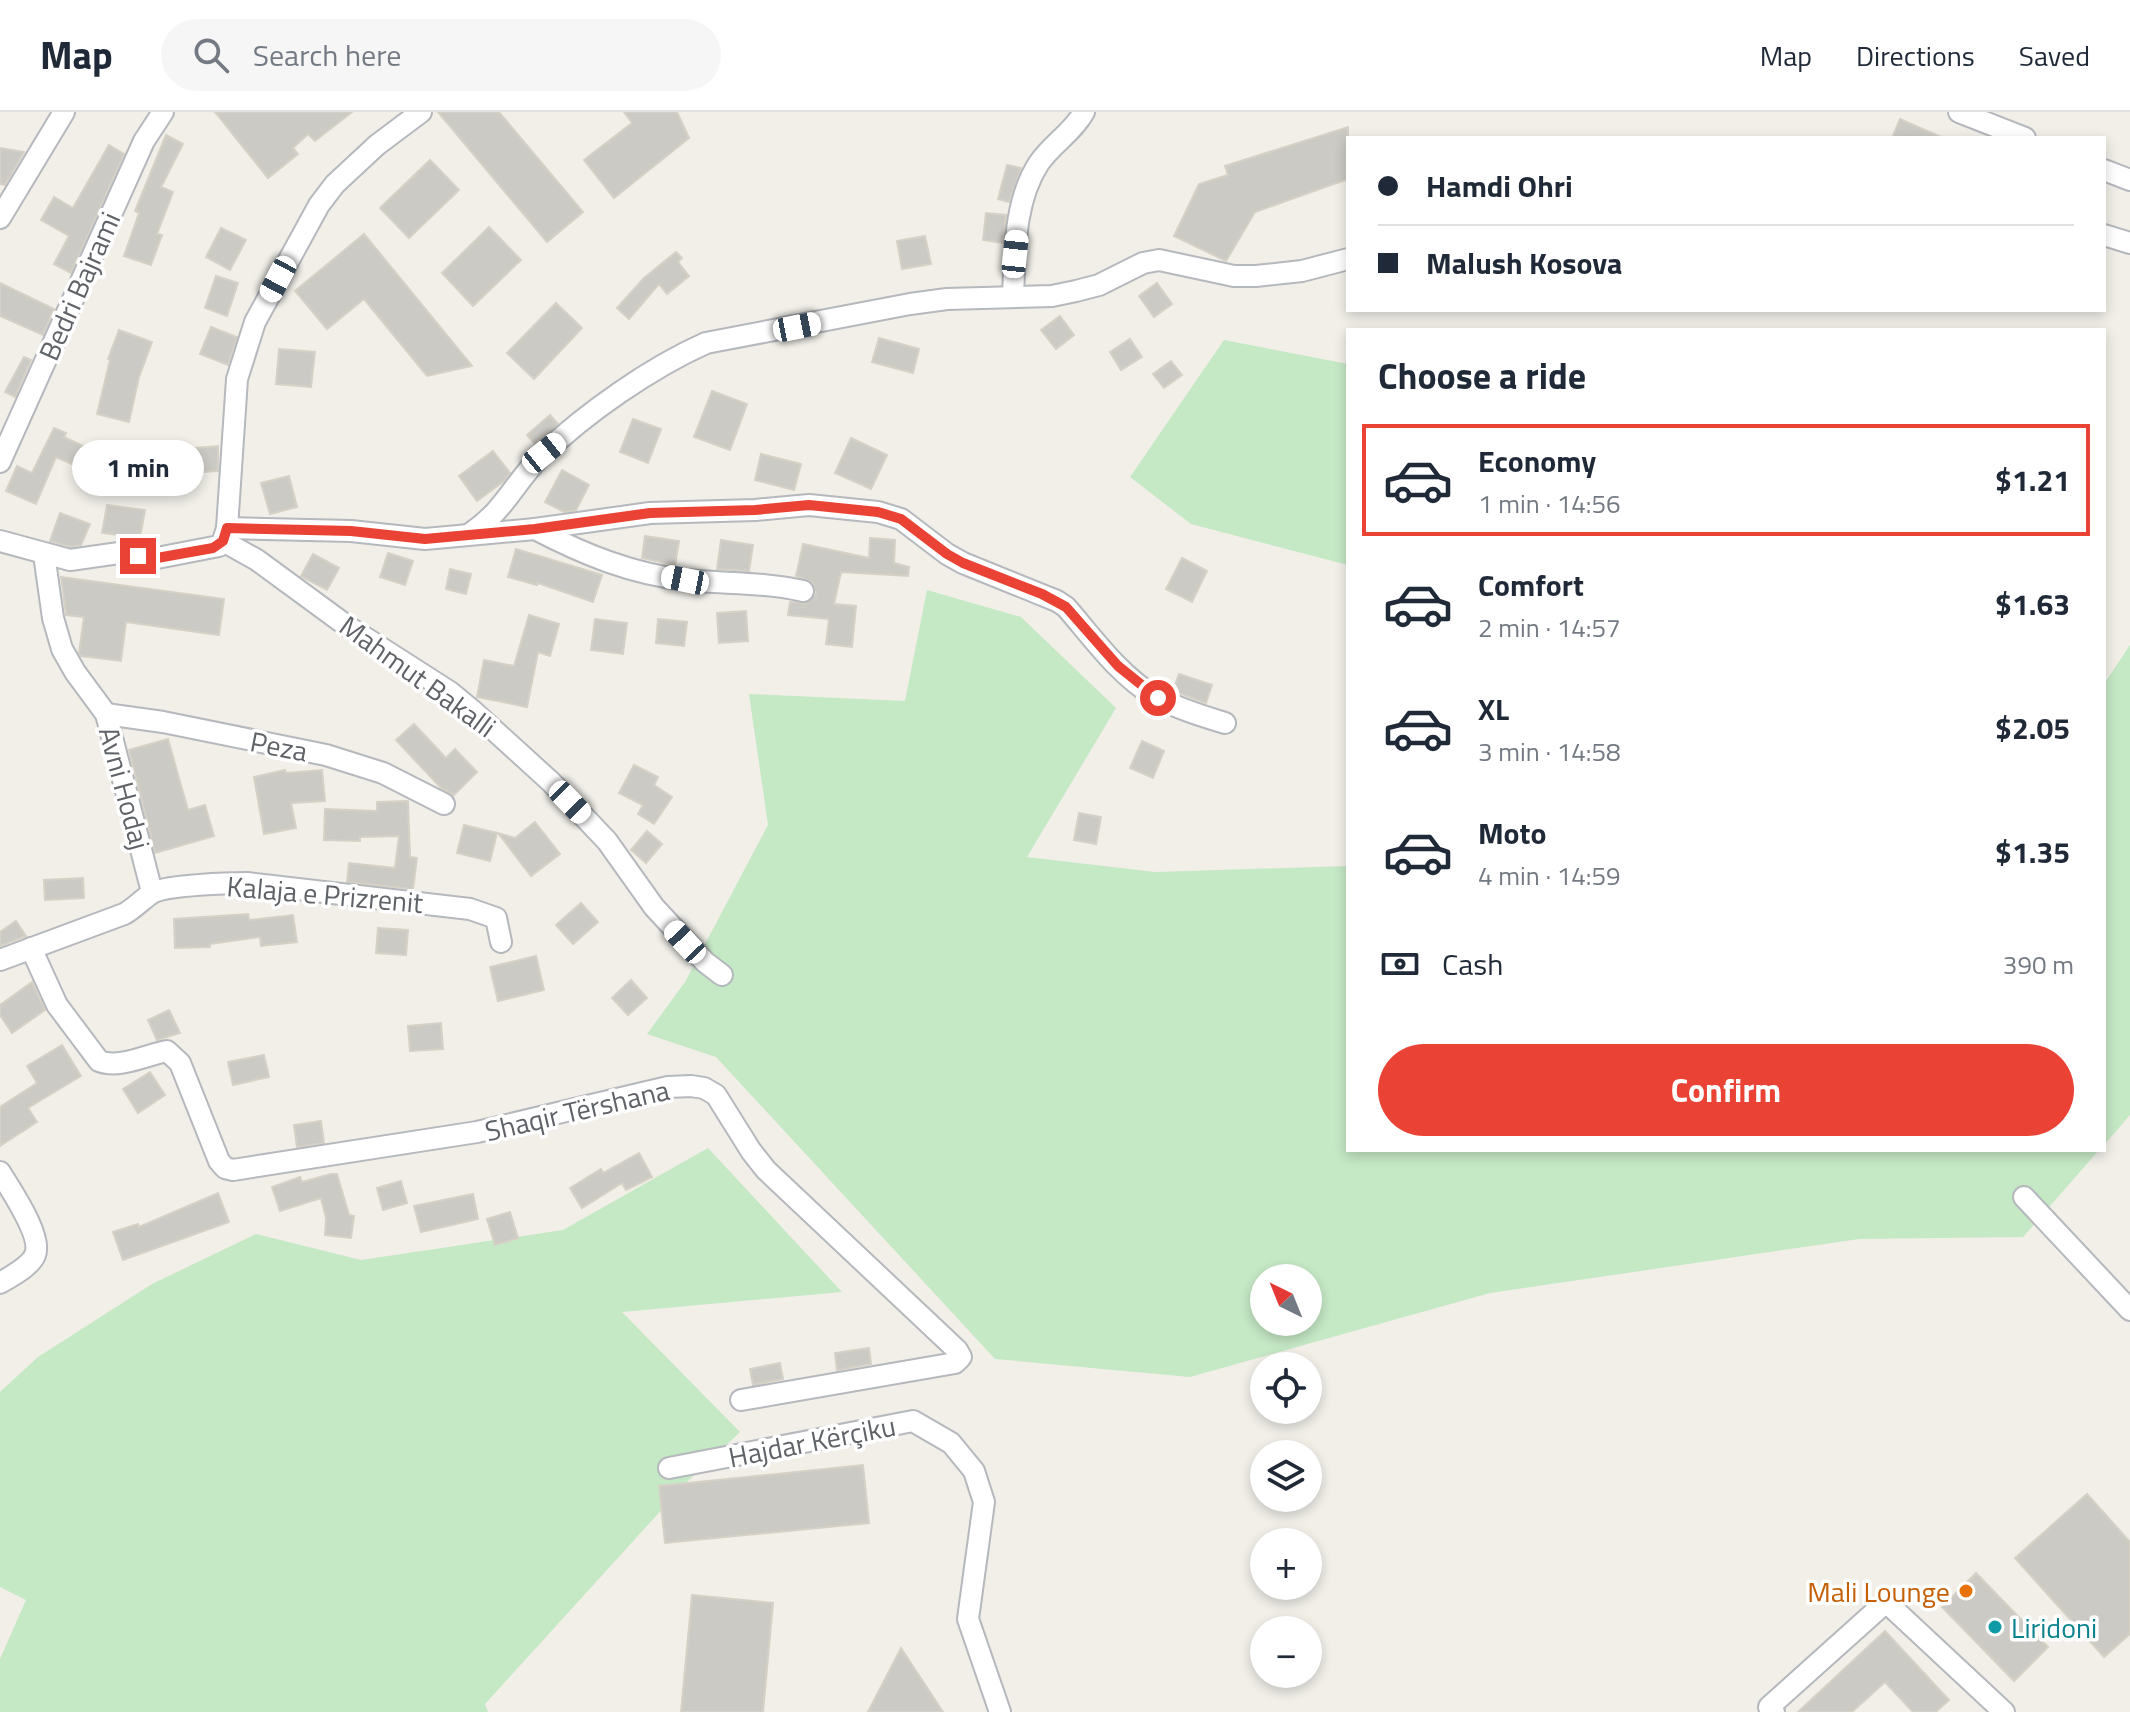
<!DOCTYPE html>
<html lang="en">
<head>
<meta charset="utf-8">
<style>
  body { margin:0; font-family:"Titillium Web",sans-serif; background:#f6f6f7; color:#1f2937; height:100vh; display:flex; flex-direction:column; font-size:30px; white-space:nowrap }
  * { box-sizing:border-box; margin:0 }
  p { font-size:26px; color:#747a83 }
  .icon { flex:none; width:44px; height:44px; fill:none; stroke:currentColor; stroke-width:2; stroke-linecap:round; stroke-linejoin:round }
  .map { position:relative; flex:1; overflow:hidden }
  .drawer { position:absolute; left:1346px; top:216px; width:760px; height:824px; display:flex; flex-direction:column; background:#fff; border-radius:0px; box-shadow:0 4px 12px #0003 }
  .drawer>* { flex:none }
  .hud { position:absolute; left:1346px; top:24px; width:760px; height:176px; border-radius:0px; box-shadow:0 4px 12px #0003; display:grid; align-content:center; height:176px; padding:0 32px; background:#fff }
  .needle { width:52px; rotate:317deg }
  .fabs { position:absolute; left:1250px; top:1152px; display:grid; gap:16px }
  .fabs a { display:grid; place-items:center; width:72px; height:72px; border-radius:50%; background:#fff; box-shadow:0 4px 12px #0003; font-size:40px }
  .end { position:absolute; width:36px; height:36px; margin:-18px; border:10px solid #ea4335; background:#fff; box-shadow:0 0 0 4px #fff }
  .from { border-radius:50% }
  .bubble { position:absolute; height:56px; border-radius:28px; background:#fff; box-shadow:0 4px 12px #0003; font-size:26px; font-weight:700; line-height:56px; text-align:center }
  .car { position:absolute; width:24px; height:48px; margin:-24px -12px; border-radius:10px; box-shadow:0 0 6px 2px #0007; background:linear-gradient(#fff 24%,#345 0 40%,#fff 0 76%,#345 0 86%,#fff 0) }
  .hud b { display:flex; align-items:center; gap:28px; height:76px; font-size:30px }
  .hud b+b { border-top:2px solid #e0e1e3 }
  .hud i { width:20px; height:20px; background:#1f2937 }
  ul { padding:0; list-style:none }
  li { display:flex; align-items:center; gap:24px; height:112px; margin:0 16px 12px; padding:0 16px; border:4px solid transparent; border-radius:0px }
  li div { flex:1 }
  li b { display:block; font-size:30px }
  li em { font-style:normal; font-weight:700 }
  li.on { border-color:#ea4335 }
  li>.icon { width:72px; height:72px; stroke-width:1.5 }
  h2 { padding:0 32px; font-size:36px; line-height:96px }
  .pay { display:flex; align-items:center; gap:20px; height:88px; padding:0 32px; font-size:30px }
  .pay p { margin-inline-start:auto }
  .primary-button { display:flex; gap:16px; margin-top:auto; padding:16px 32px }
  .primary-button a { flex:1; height:92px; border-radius:48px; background:#ea4335; color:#fff; font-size:32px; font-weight:700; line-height:92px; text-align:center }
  header { display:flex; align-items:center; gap:48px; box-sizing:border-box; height:112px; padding:0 40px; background:#fff; border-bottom:2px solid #e0e1e3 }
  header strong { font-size:38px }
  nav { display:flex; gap:44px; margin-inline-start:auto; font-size:28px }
  .search { width:560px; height:72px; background:#f6f6f7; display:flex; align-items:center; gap:20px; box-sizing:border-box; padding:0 28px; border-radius:44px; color:#747a83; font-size:30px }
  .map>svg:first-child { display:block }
</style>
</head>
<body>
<header>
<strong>Map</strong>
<div class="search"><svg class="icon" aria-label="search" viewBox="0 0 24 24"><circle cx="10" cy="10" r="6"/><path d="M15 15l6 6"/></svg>Search here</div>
<nav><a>Map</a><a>Directions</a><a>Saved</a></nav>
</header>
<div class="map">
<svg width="2130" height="1600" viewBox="0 0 2130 1600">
  <rect width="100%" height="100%" fill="#f1efe8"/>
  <g fill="#c5e8c5" fill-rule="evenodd">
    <polygon points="1224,228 1348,252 1348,453 1191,412 1130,365"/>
    <path d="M927 478 1021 505 1116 596 1027 745 1155 760 1348 754V1038H2099L2023 1125 1859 1127 1490 1181 1190 1265 995 1247 716 945 647 922 685 870 768 713 749 582 905 589ZM1264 1166H1308V1210H1264Z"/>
    <polygon points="2130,533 2130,1003 2104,1033 2104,572"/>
    <polygon points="708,1036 842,1180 622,1200 740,1320 686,1371 485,1592 488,1600 0,1600 0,1547 26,1488 0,1475 0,1280 38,1245 152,1172 256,1122 361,1148 563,1118"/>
  </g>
  <g fill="#cccac5" stroke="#d6d1c6" stroke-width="2">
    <polygon points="215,0 352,0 315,29 308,22 293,36 298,42 268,66"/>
    <polygon points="438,0 499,0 583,100 547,130"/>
    <polygon points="624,0 677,0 689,26 614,86 584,48 632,11"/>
    <polygon points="1900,7 1943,26 1892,26"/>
    <polygon points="1348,15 1348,67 1255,100 1226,149 1174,124 1199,72 1228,63 1225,54"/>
    <polygon points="166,23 183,32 161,75 173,80 157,122 162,123 151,153 124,144 139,101 135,99"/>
    <polygon points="109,33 124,42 71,161 54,152 69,124 41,108 54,85 73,96"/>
    <polygon points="0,36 24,40 5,73 0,72"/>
    <polygon points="430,48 459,78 409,126 380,96"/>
    <polygon points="1007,53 1021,56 1009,90 998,87"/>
    <polygon points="986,101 1006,103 1003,131 983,128"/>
    <polygon points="489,115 521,148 473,194 442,161"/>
    <polygon points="221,116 246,128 230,158 206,145"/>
    <polygon points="364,122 472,254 427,264 364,187 327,217 295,179"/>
    <polygon points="925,124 931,152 902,157 897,129"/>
    <polygon points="676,140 682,146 678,150 689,164 667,182 659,172 629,207 617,196 644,166"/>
    <polygon points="216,164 238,171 227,204 205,196"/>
    <polygon points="0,171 54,197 43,223 0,204"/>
    <polygon points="1157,171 1172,192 1154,205 1139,184"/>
    <polygon points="556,191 582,216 534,267 507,241"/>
    <polygon points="1060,204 1074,223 1056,237 1041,218"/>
    <polygon points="211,215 237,225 228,253 200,242"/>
    <polygon points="119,218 152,230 139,265 129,310 97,302 110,248 108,247"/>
    <polygon points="879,226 919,237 913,261 872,250"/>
    <polygon points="1130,227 1142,245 1121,258 1110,240"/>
    <polygon points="279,237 315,240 311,275 276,272"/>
    <polygon points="24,245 31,248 15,285 5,280"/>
    <polygon points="1171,249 1182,263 1164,276 1153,262"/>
    <polygon points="712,279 747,292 730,338 694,325"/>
    <polygon points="550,303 558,312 535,332 527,323"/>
    <polygon points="633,307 661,317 648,351 620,340"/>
    <polygon points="54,316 66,321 64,325 83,334 74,353 56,345 36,392 6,379 17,354 32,361"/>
    <polygon points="851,326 887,343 871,377 835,361"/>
    <polygon points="218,334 218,359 186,361 184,337"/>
    <polygon points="493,339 510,361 504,369 477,389 459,364"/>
    <polygon points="761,342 801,352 794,378 755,368"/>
    <polygon points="562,358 589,373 576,398 564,400 545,390"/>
    <polygon points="289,364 297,395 270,402 261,371"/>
    <polygon points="107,393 145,398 140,426 102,421"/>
    <polygon points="60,401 90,412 81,433 71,435 50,429"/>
    <polygon points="645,424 679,429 675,453 642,446"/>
    <polygon points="870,426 895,428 894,451 909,455 908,464 841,460 834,492 856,494 852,535 826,532 829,507 788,503 790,490 806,491 816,482 812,470 796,464 803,432 869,446"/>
    <polygon points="721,428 753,433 749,459 717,457"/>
    <polygon points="516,437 602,463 593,490 538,471 537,473 508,465"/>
    <polygon points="388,441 413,449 405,473 380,465"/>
    <polygon points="313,442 339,456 327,478 301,464"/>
    <polygon points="1182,446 1207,459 1192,490 1166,477"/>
    <polygon points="450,457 471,462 466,482 446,477"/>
    <polygon points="61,465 224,487 219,523 126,510 121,549 81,544 79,541 84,505 66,503"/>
    <polygon points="746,499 748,529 719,531 717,501"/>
    <polygon points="529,503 559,512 550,544 538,540 527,595 477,585 484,548 514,554"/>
    <polygon points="595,507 627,511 623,542 591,538"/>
    <polygon points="658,507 687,510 684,534 656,531"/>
    <polygon points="1179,562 1212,573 1206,591 1173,579"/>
    <polygon points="414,612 446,646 455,637 477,660 454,683 441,676 396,628"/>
    <polygon points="168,627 188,698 205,693 214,724 155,741 129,638"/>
    <polygon points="1142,629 1164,639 1153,666 1130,656"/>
    <polygon points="634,653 658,665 654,673 672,685 654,712 638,702 643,693 619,681"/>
    <polygon points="285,658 286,661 322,658 325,689 291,691 296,716 264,722 254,665"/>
    <polygon points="408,689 410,745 417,746 413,777 347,770 349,751 395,756 399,724 360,725 360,729 324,728 325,697 377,699 377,690"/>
    <polygon points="1079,701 1101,705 1096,732 1074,728"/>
    <polygon points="535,710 560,742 531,764 498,721 515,726"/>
    <polygon points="464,713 497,721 490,749 457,741"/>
    <polygon points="647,719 662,732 646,751 631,738"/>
    <polygon points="83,766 84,786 45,788 44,768"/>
    <polygon points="581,791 598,810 573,832 556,813"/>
    <polygon points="248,802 249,808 293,803 297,830 261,834 260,825 210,832 210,835 175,836 174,807"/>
    <polygon points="16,809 26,824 0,834 0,820"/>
    <polygon points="378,816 408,818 406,843 376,841"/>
    <polygon points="536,844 544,878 498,889 490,855"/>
    <polygon points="631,868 647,886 628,903 612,886"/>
    <polygon points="32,870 45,898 12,921 0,903 0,893"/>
    <polygon points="169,898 180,921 157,928 148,908"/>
    <polygon points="441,911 443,937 410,939 408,914"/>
    <polygon points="62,933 81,964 28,996 37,1010 0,1034 0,995 37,971 27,954"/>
    <polygon points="264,943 269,965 233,973 228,950"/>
    <polygon points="150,960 165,983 138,1001 123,977"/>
    <polygon points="321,1009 324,1031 297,1035 294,1013"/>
    <polygon points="639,1041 652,1065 626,1078 622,1071 582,1096 570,1076 601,1057 603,1061"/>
    <polygon points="331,1062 337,1062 349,1103 354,1104 351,1126 325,1123 326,1106 321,1086 280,1099 272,1075 300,1065 302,1070"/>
    <polygon points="401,1069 407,1091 383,1098 377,1076"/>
    <polygon points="218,1081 229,1110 123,1148 113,1120 138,1112 139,1115"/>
    <polygon points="473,1082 478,1107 421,1120 414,1094"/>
    <polygon points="510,1100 518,1126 495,1133 487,1107"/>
    <polygon points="869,1236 871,1252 837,1258 835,1241"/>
    <polygon points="780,1251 783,1267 753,1273 750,1257"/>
    <polygon points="863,1353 869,1411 665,1431 659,1374"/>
    <polygon points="2087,1382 2130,1430 2130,1522 2104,1545 2015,1446"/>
    <polygon points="1976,1461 2048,1535 2014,1569 1942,1495"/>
    <polygon points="692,1483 773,1491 763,1600 681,1600"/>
    <polygon points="1885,1519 1949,1588 1936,1600 1913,1600 1885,1570 1852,1600 1798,1600"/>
    <polygon points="901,1536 943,1600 868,1600"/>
  </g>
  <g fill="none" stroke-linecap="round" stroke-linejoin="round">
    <defs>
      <g id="minor">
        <polyline points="1959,0 2025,26"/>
        <polyline points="2104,58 2130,68"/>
        <polyline points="0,106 64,0"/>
        <polyline points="2104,123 2130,131"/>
        <path d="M1013 184C1015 140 1014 89 1039 51 1052 32 1073 20 1084 0"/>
        <polyline points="0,350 144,29 163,0"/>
        <path d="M227 416 351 419 425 427 535 417 650 401 755 398 809 393 878 400 901 407 947 442 963 451 1057 489 1066 495C1093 526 1118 562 1154 584 1176 596 1202 604 1225 611"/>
        <path d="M535 417C583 442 631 462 686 468 726 472 764 470 803 479"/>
        <path d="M471 421C505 398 514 371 542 343 586 301 650 256 706 231L910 192 947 187 1052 184 1076 179 1099 173 1143 151 1159 148 1234 164H1256L1302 159 1348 147"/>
        <polyline points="0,429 70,448 119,441 157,446 219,434 223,429 227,416 237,267 255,210 319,93 335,72 377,33 421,0"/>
        <polyline points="223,429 257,448 347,514 450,580 473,599 551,670 607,729 654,795 705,850 722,863"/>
        <polyline points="44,442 53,506 62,537 75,560 106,602 152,780"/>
        <polyline points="106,602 163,610 326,643 383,661 444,692"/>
        <path d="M31 836 57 893 99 949C119 957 146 943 167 939L180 951 219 1049 225 1056 233 1058 477 1020 668 975 691 974 704 976 716 983 751 1039 766 1058 957 1238 961 1245 955 1251 741 1288"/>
        <path d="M0 848 124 802C134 797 147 783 154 780 171 773 227 771 247 771L470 797 496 806 501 830"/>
        <path d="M0 1060C10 1077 43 1124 35 1143 30 1155 10 1165 0 1171"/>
        <polyline points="2024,1085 2130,1198"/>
        <polyline points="669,1356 913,1309 951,1331 974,1359 984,1390 968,1507 1000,1600"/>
        <polyline points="1774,1600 1769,1595 1886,1490 2004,1600"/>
      </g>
    </defs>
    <use href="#minor" stroke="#b5b8bc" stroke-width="24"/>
    <use href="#minor" stroke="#fff" stroke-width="20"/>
  </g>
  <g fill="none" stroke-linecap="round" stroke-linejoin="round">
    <polyline stroke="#ea4335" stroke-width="10" points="138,444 157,446 213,436 223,429 227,416 351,419 425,427 535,417 650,401 755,398 809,393 878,400 901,407 947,442 963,451 1042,482 1066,495 1118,554 1158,586"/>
  </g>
  <circle fill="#e8710a" stroke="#fff" stroke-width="3" cx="1966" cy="1479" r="8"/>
  <circle fill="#0f9aa8" stroke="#fff" stroke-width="3" cx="1995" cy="1515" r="8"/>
  <g text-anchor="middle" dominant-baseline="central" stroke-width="7" stroke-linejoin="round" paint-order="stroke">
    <g font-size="28" fill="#5f6368" stroke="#fff">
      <text transform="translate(79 174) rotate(-66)">Bedri Bajrami</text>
      <text transform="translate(418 564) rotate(36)">Mahmut Bakalli</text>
      <text transform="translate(279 634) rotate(11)">Peza</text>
      <text transform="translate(125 676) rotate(75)">Avni Hodaj</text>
      <text transform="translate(325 782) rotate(5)">Kalaja e Prizrenit</text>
      <text transform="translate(577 998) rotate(-13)">Shaqir Tërshana</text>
      <text transform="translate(812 1329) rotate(-11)">Hajdar Kërçiku</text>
    </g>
    <g font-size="28" fill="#c56008" stroke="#fff" text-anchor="end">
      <text x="1950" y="1479">Mali Lounge</text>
    </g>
    <g font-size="28" fill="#0d838f" stroke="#fff" text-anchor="start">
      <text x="2011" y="1515">Liridoni</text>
    </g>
  </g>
</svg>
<div class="fabs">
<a><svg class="needle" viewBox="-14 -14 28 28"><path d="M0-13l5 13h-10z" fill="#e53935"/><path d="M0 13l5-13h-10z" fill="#747a83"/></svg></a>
<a><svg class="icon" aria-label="locate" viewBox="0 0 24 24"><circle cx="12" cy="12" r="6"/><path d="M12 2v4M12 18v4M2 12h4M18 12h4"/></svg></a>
<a><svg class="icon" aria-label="layers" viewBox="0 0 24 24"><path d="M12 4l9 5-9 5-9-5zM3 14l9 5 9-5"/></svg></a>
<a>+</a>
<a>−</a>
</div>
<i class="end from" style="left:1158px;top:586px"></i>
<i class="end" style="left:138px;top:444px"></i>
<div class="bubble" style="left:72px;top:328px;width:132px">1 min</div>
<i class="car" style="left:1015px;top:142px;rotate:6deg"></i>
<i class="car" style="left:278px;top:167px;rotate:208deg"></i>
<i class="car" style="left:797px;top:215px;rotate:79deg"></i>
<i class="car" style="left:544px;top:341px;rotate:51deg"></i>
<i class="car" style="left:685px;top:468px;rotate:281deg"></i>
<i class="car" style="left:570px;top:690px;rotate:136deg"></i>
<i class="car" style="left:685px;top:830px;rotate:317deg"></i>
<div class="hud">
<b><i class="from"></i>Hamdi Ohri</b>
<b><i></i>Malush Kosova</b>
</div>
<section class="drawer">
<h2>Choose a ride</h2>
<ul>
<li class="on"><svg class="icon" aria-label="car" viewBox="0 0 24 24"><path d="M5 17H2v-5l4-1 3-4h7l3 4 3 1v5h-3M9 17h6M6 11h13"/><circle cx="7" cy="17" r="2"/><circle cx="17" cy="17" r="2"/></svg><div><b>Economy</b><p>1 min · 14:56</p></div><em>$1.21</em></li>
<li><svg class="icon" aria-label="car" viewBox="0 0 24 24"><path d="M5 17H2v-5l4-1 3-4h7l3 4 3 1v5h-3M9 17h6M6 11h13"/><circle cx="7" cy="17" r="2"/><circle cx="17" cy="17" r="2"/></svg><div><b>Comfort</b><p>2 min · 14:57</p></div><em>$1.63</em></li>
<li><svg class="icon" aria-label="car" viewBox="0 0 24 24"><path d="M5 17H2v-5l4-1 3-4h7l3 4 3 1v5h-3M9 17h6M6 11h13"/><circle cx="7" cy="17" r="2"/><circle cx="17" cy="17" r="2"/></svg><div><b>XL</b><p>3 min · 14:58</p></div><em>$2.05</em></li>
<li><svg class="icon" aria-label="car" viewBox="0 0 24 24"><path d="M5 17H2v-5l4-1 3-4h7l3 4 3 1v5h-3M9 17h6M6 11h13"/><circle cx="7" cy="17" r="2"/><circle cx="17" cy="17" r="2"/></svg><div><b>Moto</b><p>4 min · 14:59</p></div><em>$1.35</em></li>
</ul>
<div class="pay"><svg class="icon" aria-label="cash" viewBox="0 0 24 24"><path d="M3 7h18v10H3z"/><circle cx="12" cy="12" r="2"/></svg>Cash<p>390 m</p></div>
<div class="primary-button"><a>Confirm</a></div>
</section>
</div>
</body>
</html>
